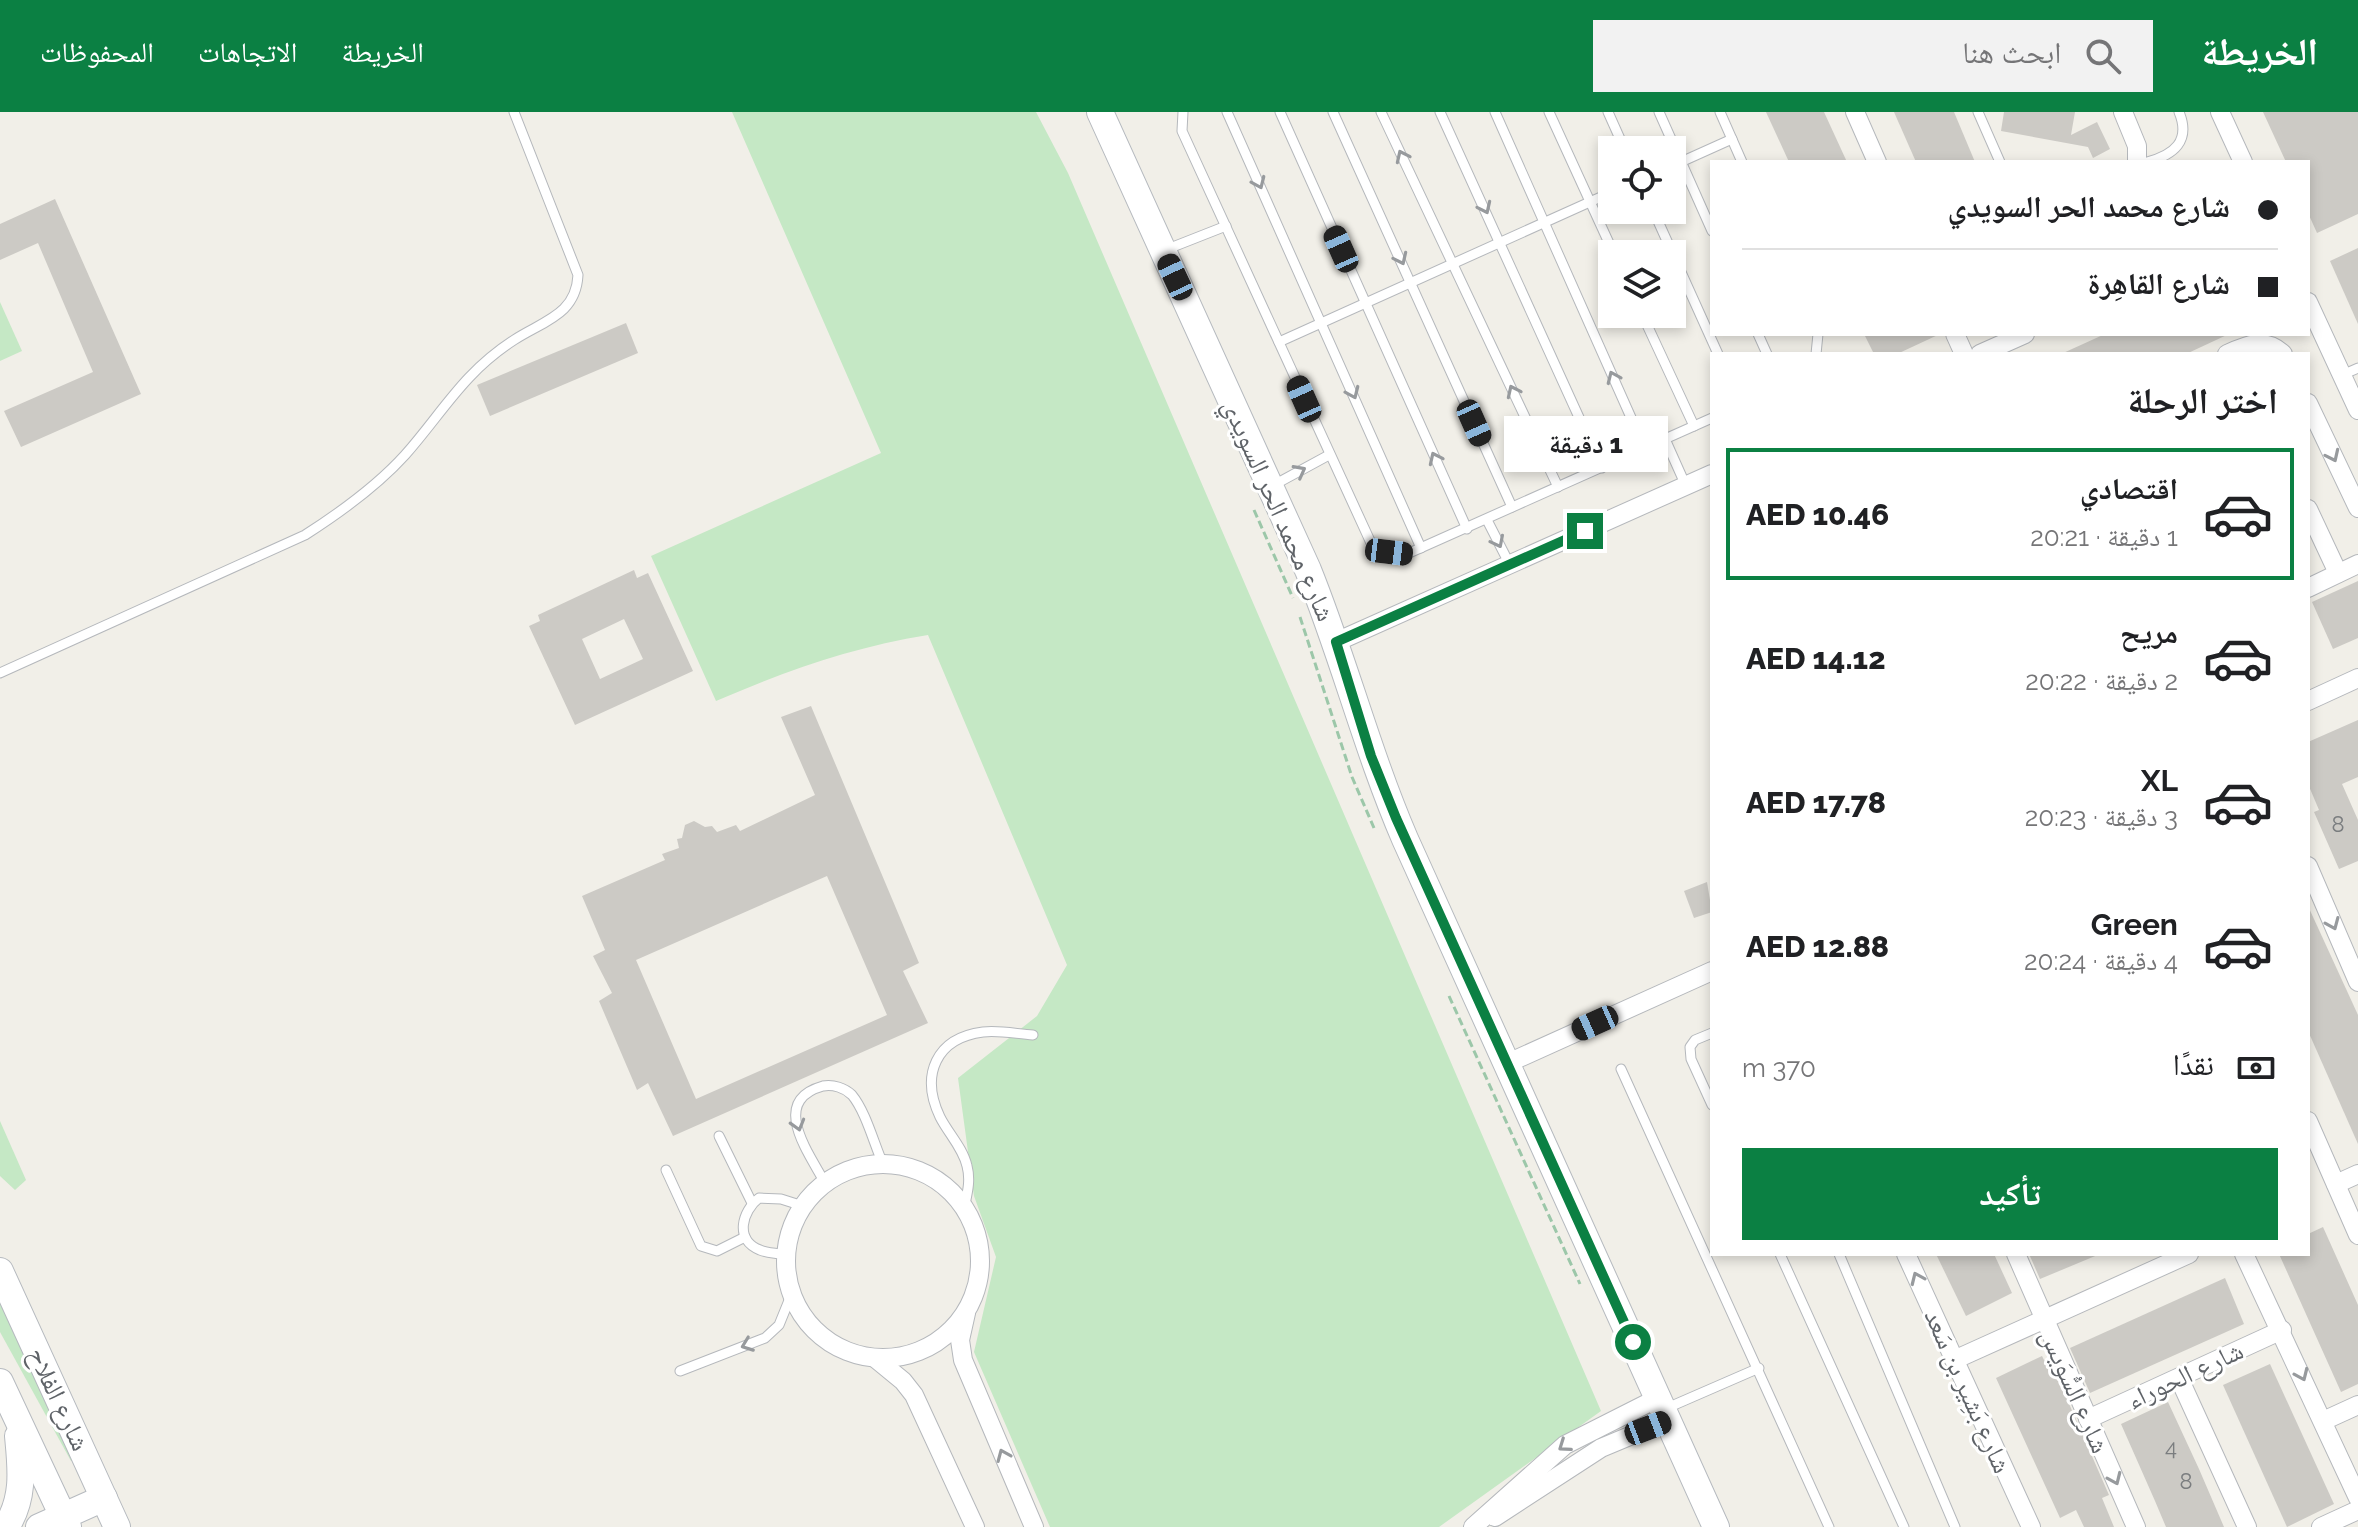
<!DOCTYPE html>
<html lang="ar">
<head>
<meta charset="utf-8">
<style>
  body { margin:0; font-family:Raleway,"Noto Naskh Arabic",sans-serif; background:#f2f2f2; color:#202124; direction:rtl; height:100vh; display:flex; flex-direction:column; font-size:30px; white-space:nowrap }
  * { box-sizing:border-box; margin:0 }
  p { font-size:26px; color:#757577 }
  .icon { flex:none; width:44px; height:44px; fill:none; stroke:currentColor; stroke-width:2; stroke-linecap:round; stroke-linejoin:round }
  .map { position:relative; flex:1; overflow:hidden; direction:ltr }
  .details { position:absolute; left:1710px; top:240px; width:600px; height:904px; display:flex; flex-direction:column; background:#fff; border-radius:0px; box-shadow:0 4px 12px #0003; direction:rtl }
  .details>* { flex:none }
  .top-card { position:absolute; left:1710px; top:48px; width:600px; height:176px; border-radius:0px; box-shadow:0 4px 12px #0003; direction:rtl; display:grid; align-content:center; height:176px; padding:0 32px; background:#fff }
  .tools { position:absolute; left:1598px; top:24px; display:grid; gap:16px }
  .tools a { display:grid; place-items:center; width:88px; height:88px; border-radius:0px; background:#fff; box-shadow:0 4px 12px #0003; font-size:40px }
  .end { position:absolute; width:36px; height:36px; margin:-18px; border:10px solid #0b8043; background:#fff; box-shadow:0 0 0 4px #fff }
  .from { border-radius:50% }
  .bubble { position:absolute; height:56px; border-radius:0px; background:#fff; box-shadow:0 4px 12px #0003; font-size:26px; font-weight:800; line-height:56px; text-align:center; direction:rtl }
  .car { position:absolute; width:24px; height:48px; margin:-24px -12px; border-radius:10px; box-shadow:0 0 6px 2px #0007; background:linear-gradient(#222 24%,#8ab4d8 0 40%,#222 0 76%,#8ab4d8 0 86%,#222 0) }
  .top-card b { display:flex; align-items:center; gap:28px; height:76px; font-size:30px }
  .top-card b+b { border-top:2px solid #e0e0e0 }
  .top-card i { width:20px; height:20px; background:#202124 }
  ul { padding:0; list-style:none }
  li { display:flex; align-items:center; gap:24px; height:132px; margin:0 16px 12px; padding:0 16px; border:4px solid transparent; border-radius:0px }
  li div { flex:1 }
  li b { display:block; font-size:30px }
  li em { font-style:normal; font-weight:800 }
  li.current { border-color:#0b8043 }
  li>.icon { width:72px; height:72px; stroke-width:1.5 }
  h2 { padding:0 32px; font-size:36px; line-height:96px }
  .pay { display:flex; align-items:center; gap:20px; height:88px; padding:0 32px; font-size:30px }
  .pay p { margin-inline-start:auto }
  .cta { display:flex; gap:16px; margin-top:auto; padding:16px 32px }
  .cta a { flex:1; height:92px; border-radius:0px; background:#0b8043; color:#fff; font-size:32px; font-weight:800; line-height:92px; text-align:center }
  header { display:flex; align-items:center; gap:48px; box-sizing:border-box; height:112px; padding:0 40px; background:#0b8043; color:#fff }
  header strong { font-size:38px }
  nav { display:flex; gap:44px; margin-inline-start:auto; font-size:28px }
  .search { width:560px; height:72px; background:#f2f2f2; display:flex; align-items:center; gap:20px; box-sizing:border-box; padding:0 28px; border-radius:0px; color:#757577; font-size:30px }
  .map>svg:first-child { display:block }
</style>
</head>
<body>
<header>
<strong>الخريطة</strong>
<div class="search"><svg class="icon" aria-label="search" viewBox="0 0 24 24"><circle cx="10" cy="10" r="6"/><path d="M15 15l6 6"/></svg>ابحث هنا</div>
<nav><a>الخريطة</a><a>الاتجاهات</a><a>المحفوظات</a></nav>
</header>
<div class="map">
<svg width="2358" height="1415" viewBox="0 0 2358 1415">
  <rect width="100%" height="100%" fill="#f1efe8"/>
  <g fill="#c5e8c5">
    <path d="M732 0H1036L1068 61 1601 1299 1439 1415H1050L974 1240 996 1145 974 1084 958 966 1037 904 1067 853 928 523C853 535 785 559 716 589L651 444 881 341Z"/>
    <polygon points="0,190 22,239 0,249"/>
    <polygon points="0,1009 26,1068 15,1078 0,1064"/>
    <polygon points="0,1178 77,1347 71,1349 0,1220"/>
  </g>
  <g fill="#cccac5" fill-rule="evenodd">
    <polygon points="1766,0 1824,0 1847,50 1789,50"/>
    <polygon points="1894,0 1954,0 1975,50 1916,50"/>
    <polygon points="2004,0 2075,0 2071,23 2097,10 2110,37 2093,46 2088,35 2001,19"/>
    <polygon points="2263,0 2358,0 2358,102 2317,121 2308,101 2308,50 2286,50"/>
    <polygon points="55,87 141,282 21,335 4,299 93,260 38,131 0,148 0,112"/>
    <polygon points="2358,136 2358,212 2330,149"/>
    <polygon points="626,211 638,241 490,304 477,273"/>
    <polygon points="1864,222 1940,222 1897,242 1874,242"/>
    <polygon points="2105,222 2229,222 2186,242 2061,242"/>
    <path d="M634 458 637 466 648 461 693 559 575 613 529 514 540 509 538 503ZM624 507 643 547 600 567 582 527Z"/>
    <polygon points="2358,469 2358,526 2333,537 2312,490"/>
    <path d="M811 594 919 851 903 859 928 911 673 1024 648 971 637 978 599 889 612 881 593 844 605 838 582 784 665 748 662 742 679 736 677 727 682 726 685 713 694 709 705 715 712 714 717 720 736 713 740 719 815 683 781 605ZM827 764 887 903 696 987 636 848Z"/>
    <polygon points="2358,608 2358,665 2342,672 2358,708 2358,749 2339,757 2314,700 2319,698 2308,672 2308,630"/>
    <polygon points="1707,770 1712,800 1694,806 1684,779"/>
    <polygon points="2308,794 2358,903 2358,1032 2308,919"/>
    <polygon points="2323,1115 2358,1193 2358,1272 2341,1280 2279,1142 2308,1142 2308,1122"/>
    <polygon points="1936,1142 1994,1142 2012,1181 1966,1204"/>
    <polygon points="2029,1142 2100,1142 2040,1167"/>
    <polygon points="2225,1166 2244,1212 2090,1281 2070,1236"/>
    <polygon points="2042,1244 2044,1248 2049,1246 2109,1383 2102,1386 2114,1415 2084,1415 2076,1398 2060,1406 1996,1266"/>
    <polygon points="2270,1252 2334,1392 2287,1415 2223,1273"/>
    <polygon points="2168,1290 2199,1357 2224,1415 2166,1415 2155,1389 2121,1312"/>
  </g>
  <g fill="none" stroke-linecap="round" stroke-linejoin="round">
    <defs>
      <g id="lane">
        <polyline points="1183,0 1182,19 1371,431 1389,440 1407,442 1712,306"/>
        <polyline points="1227,0 1421,436"/>
        <polyline points="1280,0 1467,417"/>
        <polyline points="1333,0 1512,395"/>
        <polyline points="1381,0 1558,375"/>
        <polyline points="1440,0 1602,356"/>
        <polyline points="1495,0 1645,337"/>
        <polyline points="1549,0 1614,142"/>
        <polyline points="1608,0 1625,38"/>
        <polyline points="1659,0 1712,119"/>
        <polyline points="1720,0 1742,50"/>
        <polyline points="1978,0 2000,50"/>
        <path d="M2147 50C2174 43 2191 29 2179 0"/>
        <polyline points="1672,54 1732,27"/>
        <polyline points="1653,98 1718,242"/>
        <polyline points="1165,138 1226,114"/>
        <polyline points="1642,202 1694,314"/>
        <polyline points="1758,222 1767,242"/>
        <polyline points="1279,230 1612,80"/>
        <polyline points="1816,242 1818,222"/>
        <polyline points="2342,263 2358,256"/>
        <polyline points="1665,327 1686,374"/>
        <polyline points="1272,374 1329,343"/>
        <polyline points="1487,408 1510,453"/>
        <path d="M0 561 305 423C341 400 376 375 405 343 443 300 463 261 514 228 543 209 576 203 578 163L514 0"/>
        <polyline points="1712,921 1695,928 1690,935 1691,947 1712,993"/>
        <polyline points="1621,957 1829,1415"/>
        <polyline points="719,1024 752,1091"/>
        <polyline points="666,1058 701,1134 717,1139 745,1125"/>
        <path d="M825 1071C809 1041 769 989 823 974 833 972 845 976 852 983 866 1000 874 1032 883 1052"/>
        <path d="M964 1097C967 1082 971 1069 967 1054 963 1036 948 1021 940 1005 920 963 936 926 983 920 999 918 1017 922 1033 923"/>
        <polyline points="1780,1142 1904,1415"/>
        <polyline points="1839,1142 1955,1415"/>
        <path d="M785 1143C777 1141 767 1141 760 1138 734 1128 742 1099 759 1086L781 1087 803 1094"/>
        <polyline points="680,1259 765,1226 779,1213 792,1181"/>
        <polyline points="1667,1296 1759,1256"/>
      </g>
      <g id="street">
        <polyline points="1855,0 1877,50"/>
        <polyline points="2123,0 2137,34 2137,50"/>
        <polyline points="2220,0 2243,50"/>
        <polyline points="2308,190 2358,298"/>
        <polyline points="1955,222 1964,242"/>
        <polyline points="1980,242 2025,222"/>
        <path d="M2227 242C2247 233 2265 225 2283 242"/>
        <polyline points="2308,291 2358,396"/>
        <polyline points="2308,397 2338,461"/>
        <polyline points="2308,476 2358,452"/>
        <polyline points="1336,530 1712,362"/>
        <polyline points="2308,589 2358,566"/>
        <polyline points="2308,754 2358,870"/>
        <polyline points="1508,951 1712,859"/>
        <polyline points="2308,1009 2358,1123"/>
        <circle cx="883" cy="1149" r="97"/>
        <polyline points="2336,1072 2358,1062"/>
        <polyline points="1906,1142 2031,1415"/>
        <polyline points="2016,1142 2136,1415"/>
        <polyline points="2244,1142 2358,1386"/>
        <polyline points="966,1201 960,1228 963,1248 1034,1415"/>
        <polyline points="875,1246 903,1269 914,1283 975,1415"/>
        <polyline points="1954,1248 2189,1142"/>
        <polyline points="2179,1266 2247,1415"/>
        <polyline points="2088,1307 2282,1218"/>
        <polyline points="2323,1309 2358,1293"/>
        <polyline points="1495,1405 1601,1336 1668,1308"/>
        <polyline points="1473,1415 1565,1333 1658,1286"/>
        <polyline points="2321,1415 2358,1398"/>
      </g>
      <g id="secondary">
        <path d="M1100 0 1308 458C1344 547 1367 639 1405 727L1716 1415"/>
        <polyline points="0,1159 117,1415"/>
        <polyline points="0,1270 68,1415"/>
        <path d="M6 1415C25 1386 21 1356 18 1324"/>
        <polyline points="39,1415 104,1386"/>
      </g>
    </defs>
    <use href="#lane" stroke="#b5b8bc" stroke-width="11"/>
    <use href="#street" stroke="#b5b8bc" stroke-width="20"/>
    <use href="#secondary" stroke="#b6babf" stroke-width="28"/>
    <g stroke="#9cc7a9" stroke-width="3" stroke-dasharray="8 4" stroke-linecap="butt">
      <polyline points="1254,398 1293,486"/>
      <polyline points="1300,505 1352,665 1374,716"/>
      <polyline points="1449,884 1580,1172"/>
    </g>
    <use href="#lane" stroke="#fff" stroke-width="9"/>
    <use href="#street" stroke="#fff" stroke-width="18"/>
    <use href="#secondary" stroke="#fff" stroke-width="26"/>
  </g>
  <defs><path id="oneway-chevron" d="M-2-3.5L2.5 0L-2 3.5" fill="none" stroke-width="1.6" stroke-linecap="round" stroke-linejoin="round" transform="scale(2)"/></defs>
  <g stroke="#979a9d">
    <use href="#oneway-chevron" transform="translate(1402 44) rotate(-115)"/>
    <use href="#oneway-chevron" transform="translate(1259 71) rotate(66)"/>
    <use href="#oneway-chevron" transform="translate(1485 96) rotate(65)"/>
    <use href="#oneway-chevron" transform="translate(1401 147) rotate(65)"/>
    <use href="#oneway-chevron" transform="translate(1613 265) rotate(-114)"/>
    <use href="#oneway-chevron" transform="translate(1513 279) rotate(-115)"/>
    <use href="#oneway-chevron" transform="translate(1353 281) rotate(66)"/>
    <use href="#oneway-chevron" transform="translate(2333 344) rotate(65)"/>
    <use href="#oneway-chevron" transform="translate(1435 346) rotate(-115)"/>
    <use href="#oneway-chevron" transform="translate(1300 359) rotate(-28)"/>
    <use href="#oneway-chevron" transform="translate(1498 430) rotate(63)"/>
    <use href="#oneway-chevron" transform="translate(2333 812) rotate(67)"/>
    <use href="#oneway-chevron" transform="translate(798 1013) rotate(74)"/>
    <use href="#oneway-chevron" transform="translate(1917 1166) rotate(-114)"/>
    <use href="#oneway-chevron" transform="translate(747 1233) rotate(159)"/>
    <use href="#oneway-chevron" transform="translate(2302 1263) rotate(66)"/>
    <use href="#oneway-chevron" transform="translate(1564 1334) rotate(145)"/>
    <use href="#oneway-chevron" transform="translate(1003 1343) rotate(-113)"/>
    <use href="#oneway-chevron" transform="translate(2115 1367) rotate(66)"/>
  </g>
  <g fill="none" stroke-linecap="round" stroke-linejoin="round">
    <polyline stroke="#0b8043" stroke-width="10" points="1585,419 1336,530 1371,644 1396,706 1633,1230"/>
  </g>
  <g text-anchor="middle" dominant-baseline="central" stroke-width="6" stroke-linejoin="round" paint-order="stroke">
    <g font-size="22" fill="#7a7d7f">
      <text x="2338" y="712">8</text>
      <text x="2171" y="1335">4</text>
      <text x="2186" y="1369">8</text>
    </g>
    <g font-size="26" fill="#5f6368" stroke="#fff">
      <text transform="translate(1279 398) rotate(66)">شارع محمد الحر السويدي</text>
      <text transform="translate(2185 1263) rotate(-25)">شارع الحوراء</text>
      <text transform="translate(1968 1279) rotate(66)">شارع بَشِير بن سَعد</text>
      <text transform="translate(2075 1279) rotate(66)">شارع السُّوَيس</text>
      <text transform="translate(59 1287) rotate(65)">شارع الفلاح</text>
    </g>
  </g>
</svg>
<div class="tools">
<a><svg class="icon" aria-label="locate" viewBox="0 0 24 24"><circle cx="12" cy="12" r="6"/><path d="M12 2v4M12 18v4M2 12h4M18 12h4"/></svg></a>
<a><svg class="icon" aria-label="layers" viewBox="0 0 24 24"><path d="M12 4l9 5-9 5-9-5zM3 14l9 5 9-5"/></svg></a>
</div>
<i class="end from" style="left:1633px;top:1230px"></i>
<i class="end" style="left:1585px;top:419px"></i>
<div class="bubble" style="left:1504px;top:304px;width:164px">1 دقيقة</div>
<i class="car" style="left:1341px;top:137px;rotate:336deg"></i>
<i class="car" style="left:1175px;top:165px;rotate:335deg"></i>
<i class="car" style="left:1304px;top:287px;rotate:336deg"></i>
<i class="car" style="left:1474px;top:311px;rotate:156deg"></i>
<i class="car" style="left:1389px;top:440px;rotate:97deg"></i>
<i class="car" style="left:1595px;top:911px;rotate:246deg"></i>
<i class="car" style="left:1648px;top:1316px;rotate:69deg"></i>
<div class="top-card">
<b><i class="from"></i>شارع محمد الحر السويدي</b>
<b><i></i>شارع القاهِرة</b>
</div>
<section class="details">
<h2>اختر الرحلة</h2>
<ul>
<li class="current"><svg class="icon" aria-label="car" viewBox="0 0 24 24"><path d="M5 17H2v-5l4-1 3-4h7l3 4 3 1v5h-3M9 17h6M6 11h13"/><circle cx="7" cy="17" r="2"/><circle cx="17" cy="17" r="2"/></svg><div><b>اقتصادي</b><p>1 دقيقة · 20:21</p></div><em>AED 10.46</em></li>
<li><svg class="icon" aria-label="car" viewBox="0 0 24 24"><path d="M5 17H2v-5l4-1 3-4h7l3 4 3 1v5h-3M9 17h6M6 11h13"/><circle cx="7" cy="17" r="2"/><circle cx="17" cy="17" r="2"/></svg><div><b>مريح</b><p>2 دقيقة · 20:22</p></div><em>AED 14.12</em></li>
<li><svg class="icon" aria-label="car" viewBox="0 0 24 24"><path d="M5 17H2v-5l4-1 3-4h7l3 4 3 1v5h-3M9 17h6M6 11h13"/><circle cx="7" cy="17" r="2"/><circle cx="17" cy="17" r="2"/></svg><div><b>XL</b><p>3 دقيقة · 20:23</p></div><em>AED 17.78</em></li>
<li><svg class="icon" aria-label="car" viewBox="0 0 24 24"><path d="M5 17H2v-5l4-1 3-4h7l3 4 3 1v5h-3M9 17h6M6 11h13"/><circle cx="7" cy="17" r="2"/><circle cx="17" cy="17" r="2"/></svg><div><b>Green</b><p>4 دقيقة · 20:24</p></div><em>AED 12.88</em></li>
</ul>
<div class="pay"><svg class="icon" aria-label="cash" viewBox="0 0 24 24"><path d="M3 7h18v10H3z"/><circle cx="12" cy="12" r="2"/></svg>نقدًا<p>370 m</p></div>
<div class="cta"><a>تأكيد</a></div>
</section>
</div>
</body>
</html>
